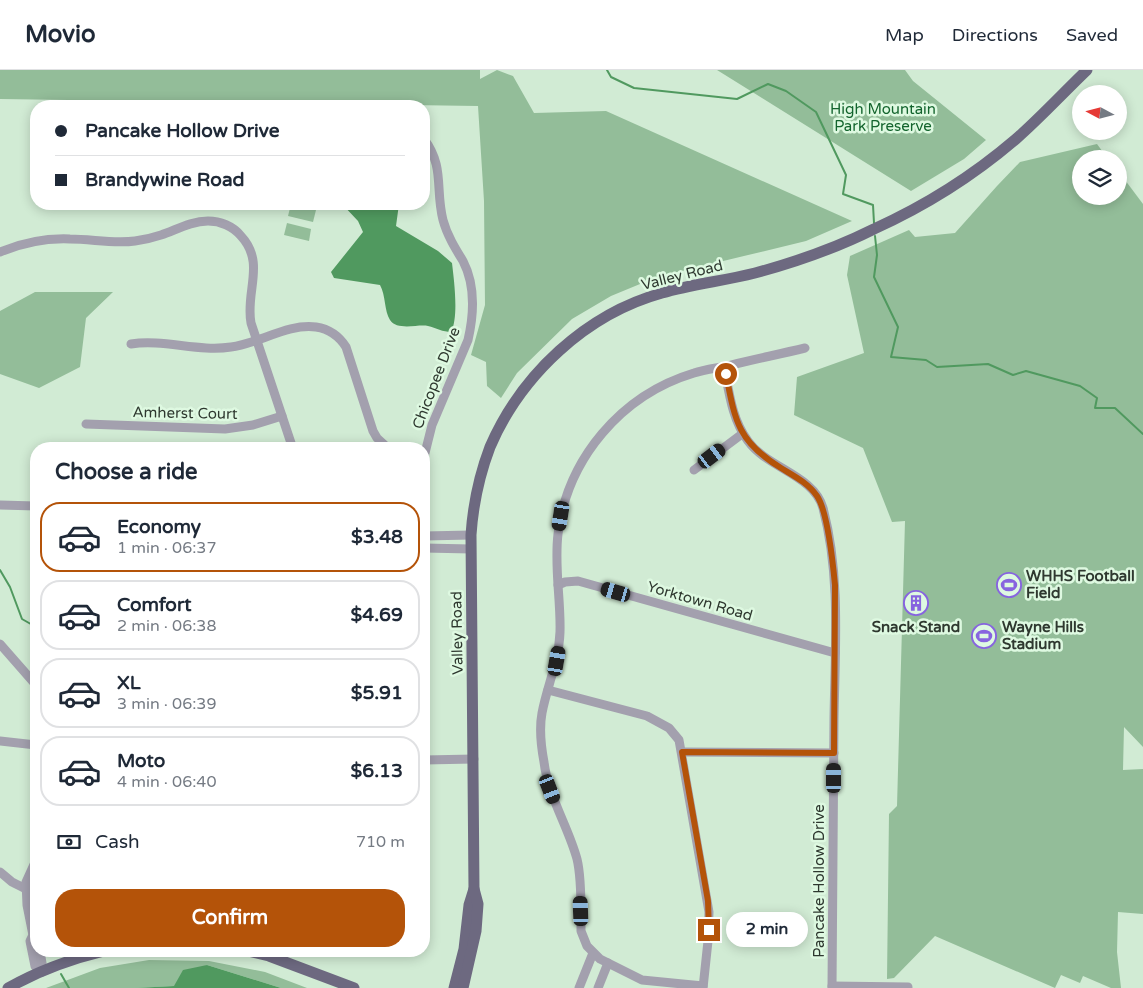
<!DOCTYPE html>
<html lang="en">
<head>
<meta charset="utf-8">
<style>
  body { margin:0; font-family:"Varela Round",sans-serif; background:#f2f2f3; color:#1f2937; height:100vh; display:flex; flex-direction:column; font-size:19px; white-space:nowrap }
  * { box-sizing:border-box; margin:0 }
  p { font-size:16px; color:#747a83 }
  .icon { flex:none; width:28px; height:28px; fill:none; stroke:currentColor; stroke-width:2; stroke-linecap:round; stroke-linejoin:round }
  .map { position:relative; flex:1; overflow:hidden }
  .sheet { position:absolute; left:30px; top:372px; width:400px; height:515px; display:flex; flex-direction:column; background:#fff; border-radius:20px; box-shadow:0 2px 12px #0003 }
  .sheet>* { flex:none }
  .guide { position:absolute; left:30px; top:30px; width:400px; height:110px; border-radius:20px; box-shadow:0 2px 12px #0003; display:grid; align-content:center; height:110px; padding:0 25px; background:#fff }
  .needle { width:32px; rotate:277deg }
  .fabs { position:absolute; left:1072px; top:15px; display:grid; gap:10px }
  .fabs a { display:grid; place-items:center; width:55px; height:55px; border-radius:50%; background:#fff; box-shadow:0 2px 12px #0003; font-size:25px }
  .end { position:absolute; width:22px; height:22px; margin:-11px; border:6px solid #b45309; background:#fff; box-shadow:0 0 0 2px #fff }
  .from { border-radius:50% }
  .bubble { position:absolute; height:35px; border-radius:18px; background:#fff; box-shadow:0 2px 12px #0003; font-size:16px; font-weight:700; line-height:35px; text-align:center }
  .car { position:absolute; width:15px; height:30px; margin:-15px -8px; border-radius:6px; box-shadow:0 0 4px 1px #0007; background:linear-gradient(#222 24%,#8ab4d8 0 40%,#222 0 76%,#8ab4d8 0 86%,#222 0) }
  .guide b { display:flex; align-items:center; gap:18px; height:48px; font-size:19px }
  .guide b+b { border-top:1px solid #e0e1e3 }
  .guide i { width:12px; height:12px; background:#1f2937 }
  ul { padding:0; list-style:none }
  li { display:flex; align-items:center; gap:15px; height:70px; margin:0 10px 8px; padding:0 15px; border:2px solid #e0e1e3; border-radius:20px }
  li div { flex:1 }
  li b { display:block; font-size:19px }
  li em { font-style:normal; font-weight:700 }
  li.active { border-color:#b45309 }
  li>.icon { width:45px; height:45px; stroke-width:1.5 }
  h2 { padding:0 25px; font-size:22px; line-height:60px }
  .pay { display:flex; align-items:center; gap:12px; height:55px; padding:0 25px; font-size:19px }
  .pay p { margin-inline-start:auto }
  .cta { display:flex; gap:10px; margin-top:auto; padding:10px 25px }
  .cta a { flex:1; height:58px; border-radius:20px; background:#b45309; color:#fff; font-size:20px; font-weight:700; line-height:58px; text-align:center }
  header { display:flex; align-items:center; gap:30px; box-sizing:border-box; height:70px; padding:0 25px; background:#fff; border-bottom:1px solid #e0e1e3 }
  header strong { font-size:24px }
  nav { display:flex; gap:28px; margin-inline-start:auto; font-size:18px }
  .map>svg:first-child { display:block }
</style>
</head>
<body>
<header>
<strong>Movio</strong>
<nav><a>Map</a><a>Directions</a><a>Saved</a></nav>
</header>
<div class="map">
<svg width="1143" height="918" viewBox="0 0 1143 918">
  <rect width="100%" height="100%" fill="#d1ebd4"/>
  <g fill="#93bd99">
    <polygon points="0,0 480,0 480,9 497,0 513,6 534,43 606,41 852,151 806,171 657,207 611,226 572,249 517,303 501,328 487,316 486,292 471,285 485,235 484,131 478,36 0,29"/>
    <polygon points="717,0 905,0 913,11 986,70 964,89 911,121"/>
    <polygon points="1097,74 1108,89 1081,89 1081,126 1119,126 1119,102 1143,134 1143,677 1124,657 1123,700 1143,699 1143,844 1118,842 1117,882 1121,918 1111,918 1083,906 1080,913 1061,905 1055,918 935,866 894,908 887,909 889,744 897,736 905,451 892,452 863,378 794,345 797,307 864,283 847,205 850,186 909,160 915,167 955,163 997,116 1020,92"/>
    <polygon points="291,134 316,140 313,152 288,146"/>
    <polygon points="287,153 311,159 309,171 284,165"/>
    <polygon points="35,222 113,222 86,248 80,297 39,318 0,304 0,241"/>
    <polygon points="149,890 209,891 265,902 307,918 281,918 207,895 175,916 135,918 46,918 100,898"/>
  </g>
  <g fill="#50995f">
    <path d="M342 134H399L396 156 438 181 452 193C454 210 459 247 451 262 443 262 436 258 428 256 418 254 397 261 390 250 384 241 386 226 380 215L334 208 331 202 363 162 358 151Z"/>
    <polygon points="207,895 281,918 135,918 174,916 183,900"/>
  </g>
  <g fill="none" stroke-linecap="round" stroke-linejoin="round">
    <g stroke="#50995f" stroke-width="2">
      <polyline points="607,0 611,7 634,18 737,29 768,14 786,21 816,42 846,105 843,124 873,135 874,153"/>
      <polyline points="875,166 877,185 874,207 898,257 891,287 926,290 937,297 988,294 1013,305 1026,301 1080,316 1097,328 1095,338 1115,338 1143,364"/>
      <polyline points="0,500 10,517 22,549 36,557"/>
      <polyline points="56,881 56,886"/>
      <polyline points="61,904 69,918"/>
    </g>
    <g stroke="#a3a0ae" stroke-width="9">
      <path d="M424 69C445 97 435 119 443 150 447 165 455 178 463 191 476 216 474 244 468 270L432 355 424 387"/>
      <path d="M0 182C22 173 46 168 70 169 92 169 113 174 135 171 143 170 152 168 161 165 176 160 191 151 208 151 220 151 233 156 241 166 266 193 245 222 251 253L293 379"/>
      <path d="M131 274C164 269 198 282 231 277 258 274 288 253 316 257 329 259 339 266 346 277L373 361 377 368 389 379"/>
      <path d="M724 296C729 322 732 350 748 371 767 398 814 405 823 438 841 506 835 579 834 649 833 739 833 828 832 918"/>
      <polyline points="86,354 225,359 253,355 282,346"/>
      <polyline points="694,400 742,364"/>
      <polyline points="0,435 36,436"/>
      <polyline points="424,466 471,465"/>
      <polyline points="424,478 471,479"/>
      <polyline points="558,515 565,512 578,511 835,583"/>
      <polyline points="0,574 36,615"/>
      <polyline points="548,620 647,646 669,658 679,670 709,842 708,871 703,918"/>
      <polyline points="0,671 36,675"/>
      <polyline points="682,682 834,683"/>
      <polyline points="424,690 474,689"/>
      <polyline points="0,802 12,812 26,819"/>
      <polyline points="33,865 27,835 26,812 36,790"/>
      <polyline points="36,868 33,865 30,871 35,896 42,902"/>
      <polyline points="40,881 42,893 42,902"/>
      <path d="M703 916 642 910 600 889 587 876 581 861C581 840 582 809 577 789 568 756 548 726 544 692 541 676 539 659 542 643 547 616 559 591 560 562 561 530 554 497 558 464 567 389 621 325 694 303 706 299 719 298 731 295 756 289 780 284 805 278"/>
      <polyline points="832,916 908,917"/>
      <polyline points="579,918 593,883"/>
      <polyline points="598,918 608,893"/>
    </g>
    <g stroke="#6d6980" stroke-width="11">
      <polyline points="248,881 269,886 354,918"/>
      <path d="M8 918C38 901 71 889 104 881"/>
      <polyline points="454,918 464,879 469,835 474,819"/>
      <path d="M463 918 476 861 478 834 474 819 471 465C473 435 479 406 490 377 521 305 586 244 662 223 692 214 724 211 755 203 796 192 836 178 874 159 925 136 974 105 1016 69 1041 47 1063 23 1087 0"/>
    </g>
  </g>
  <g fill="none" stroke-linecap="round" stroke-linejoin="round">
    <path stroke="#b45309" stroke-width="6" d="M709 860 708 831 682 682 834 683 835 515C833 494 828 442 817 426 808 413 794 406 781 398 738 372 735 351 726 304"/>
  </g>
  <defs>
    <symbol id="stadium-ring" viewBox="-11 -11 22 22"><circle r="9.5" fill="#def9e1" stroke="#8764df" stroke-width="1.5"/><path d="M0-5a6.5 5 0 1 0 0 10a6.5 5 0 1 0 0-10ZM-3.5-1.8h7v3.6h-7Z" fill="#8764df"/></symbol>
    <symbol id="building-ring" viewBox="-11 -11 22 22"><circle r="9.5" fill="#def9e1" stroke="#8764df" stroke-width="1.5"/><path d="M-4-6H4V6H1V3H-1V6H-4ZM-2.5-4.3h1.7v1.8h-1.7ZM.8-4.3h1.7v1.8H.8ZM-2.5-1h1.7V.8h-1.7ZM.8-1h1.7V.8H.8Z" fill="#8764df"/></symbol>
  </defs>
  <g fill-rule="evenodd">
    <use href="#stadium-ring" x="995" y="501" width="28" height="28"/>
    <use href="#building-ring" x="902" y="519" width="28" height="28"/>
    <use href="#stadium-ring" x="970" y="552" width="28" height="28"/>
  </g>
  <g text-anchor="middle" dominant-baseline="central" stroke-width="5" stroke-linejoin="round" paint-order="stroke">
    <g font-size="15" fill="#13642d" stroke="#def9e1">
      <text x="883" y="39">High Mountain<tspan x="883" dy="17">Park Preserve</tspan></text>
    </g>
    <g font-size="15" fill="#2e382f" stroke="#def9e1">
      <text transform="translate(682 205) rotate(-14)">Valley Road</text>
      <text transform="translate(436 308) rotate(-69)">Chicopee Drive</text>
      <text transform="translate(185 343) rotate(1)">Amherst Court</text>
      <text transform="translate(700 531) rotate(16)">Yorktown Road</text>
      <text transform="translate(457 563) rotate(-91)">Valley Road</text>
      <text transform="translate(819 811) rotate(-90)">Pancake Hollow Drive</text>
    </g>
    <g font-size="15" font-weight="bold" fill="#2e382f" stroke="#def9e1" text-anchor="start">
      <text x="1026" y="506">WHHS Football<tspan x="1026" dy="17">Field</tspan></text>
      <text x="916" y="557" text-anchor="middle">Snack Stand</text>
      <text x="1002" y="557">Wayne Hills<tspan x="1002" dy="17">Stadium</tspan></text>
    </g>
  </g>
</svg>
<div class="fabs">
<a><svg class="needle" viewBox="-14 -14 28 28"><path d="M0-13l5 13h-10z" fill="#e53935"/><path d="M0 13l5-13h-10z" fill="#747a83"/></svg></a>
<a><svg class="icon" aria-label="layers" viewBox="0 0 24 24"><path d="M12 4l9 5-9 5-9-5zM3 14l9 5 9-5"/></svg></a>
</div>
<i class="end from" style="left:726px;top:304px"></i>
<i class="end" style="left:709px;top:860px"></i>
<div class="bubble" style="left:726px;top:842px;width:82px">2 min</div>
<i class="car" style="left:712px;top:386px;rotate:53deg"></i>
<i class="car" style="left:561px;top:446px;rotate:189deg"></i>
<i class="car" style="left:616px;top:522px;rotate:286deg"></i>
<i class="car" style="left:557px;top:591px;rotate:10deg"></i>
<i class="car" style="left:834px;top:708px;rotate:0deg"></i>
<i class="car" style="left:550px;top:719px;rotate:159deg"></i>
<i class="car" style="left:581px;top:841px;rotate:358deg"></i>
<div class="guide">
<b><i class="from"></i>Pancake Hollow Drive</b>
<b><i></i>Brandywine Road</b>
</div>
<section class="sheet">
<h2>Choose a ride</h2>
<ul>
<li class="active"><svg class="icon" aria-label="car" viewBox="0 0 24 24"><path d="M5 17H2v-5l4-1 3-4h7l3 4 3 1v5h-3M9 17h6M6 11h13"/><circle cx="7" cy="17" r="2"/><circle cx="17" cy="17" r="2"/></svg><div><b>Economy</b><p>1 min · 06:37</p></div><em>$3.48</em></li>
<li><svg class="icon" aria-label="car" viewBox="0 0 24 24"><path d="M5 17H2v-5l4-1 3-4h7l3 4 3 1v5h-3M9 17h6M6 11h13"/><circle cx="7" cy="17" r="2"/><circle cx="17" cy="17" r="2"/></svg><div><b>Comfort</b><p>2 min · 06:38</p></div><em>$4.69</em></li>
<li><svg class="icon" aria-label="car" viewBox="0 0 24 24"><path d="M5 17H2v-5l4-1 3-4h7l3 4 3 1v5h-3M9 17h6M6 11h13"/><circle cx="7" cy="17" r="2"/><circle cx="17" cy="17" r="2"/></svg><div><b>XL</b><p>3 min · 06:39</p></div><em>$5.91</em></li>
<li><svg class="icon" aria-label="car" viewBox="0 0 24 24"><path d="M5 17H2v-5l4-1 3-4h7l3 4 3 1v5h-3M9 17h6M6 11h13"/><circle cx="7" cy="17" r="2"/><circle cx="17" cy="17" r="2"/></svg><div><b>Moto</b><p>4 min · 06:40</p></div><em>$6.13</em></li>
</ul>
<div class="pay"><svg class="icon" aria-label="cash" viewBox="0 0 24 24"><path d="M3 7h18v10H3z"/><circle cx="12" cy="12" r="2"/></svg>Cash<p>710 m</p></div>
<div class="cta"><a>Confirm</a></div>
</section>
</div>
</body>
</html>
